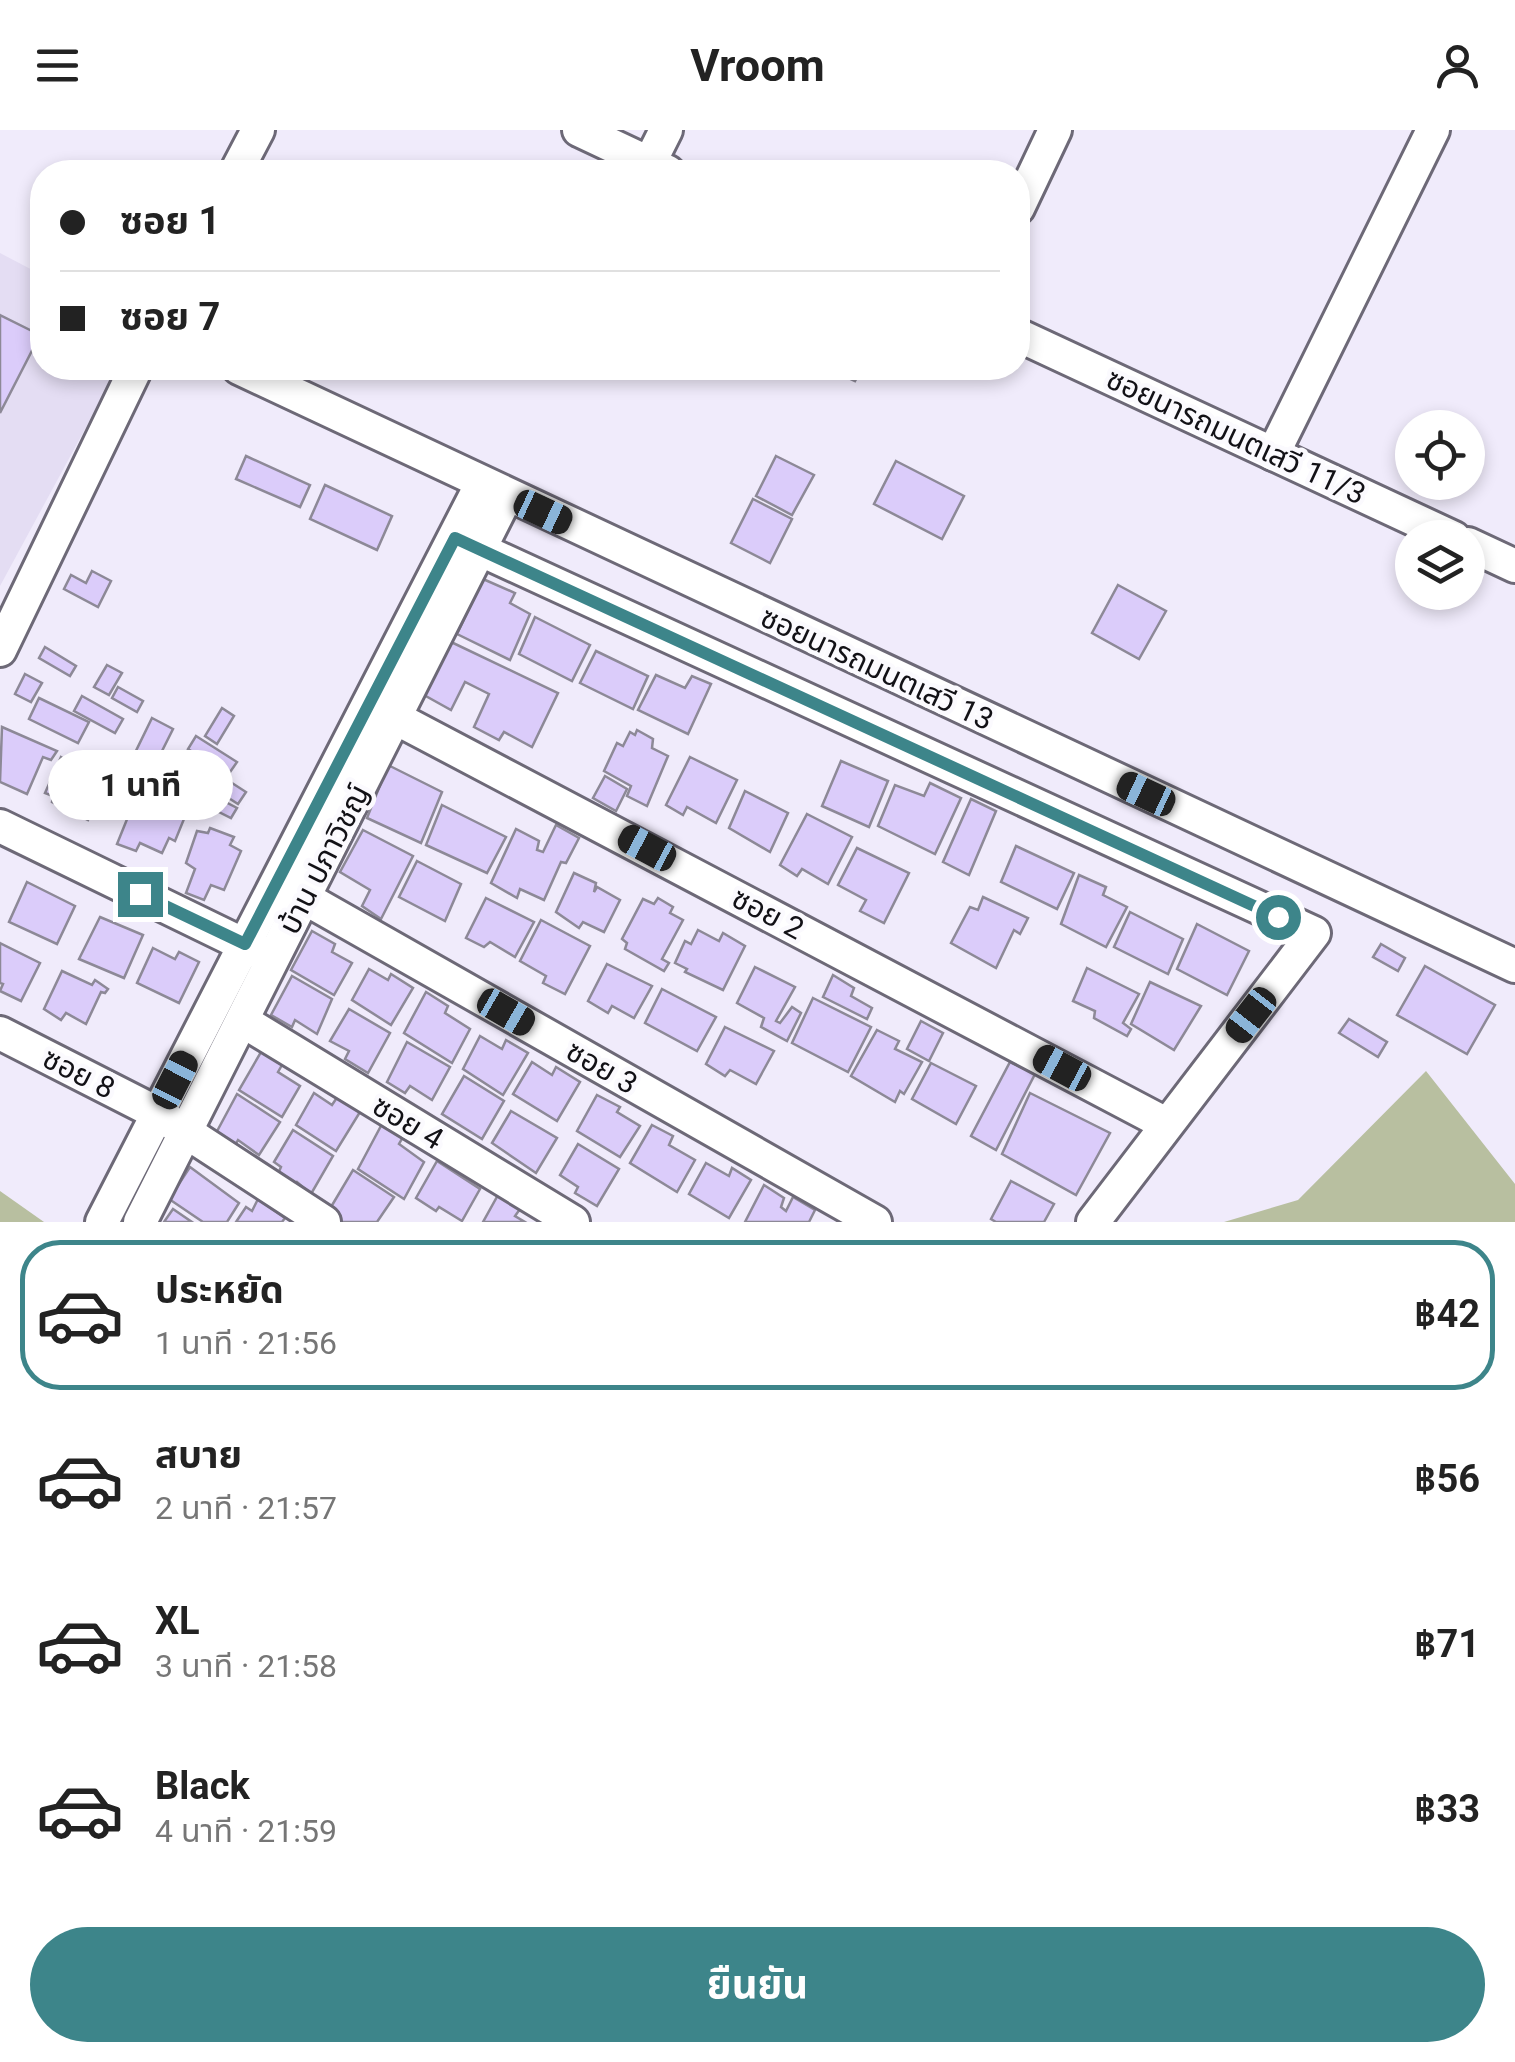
<!DOCTYPE html>
<html lang="th">
<head>
<meta charset="utf-8">
<style>
  body { margin:0; font-family:Roboto,"Noto Sans Thai",sans-serif; background:#f2f2f2; color:#222; height:100vh; display:flex; flex-direction:column; font-size:38px; white-space:nowrap }
  * { box-sizing:border-box; margin:0 }
  p { font-size:32px; color:#767676 }
  .icon { flex:none; width:55px; height:55px; fill:none; stroke:currentColor; stroke-width:2; stroke-linecap:round; stroke-linejoin:round }
  .map { position:relative; height:1092px; overflow:hidden }
  .panel { display:flex; flex-direction:column; background:#fff; flex:1 }
  .panel>* { flex:none }
  .hud { position:absolute; left:30px; top:30px; width:1000px; height:220px; border-radius:40px; box-shadow:0 5px 15px #0003; display:grid; align-content:center; height:220px; padding:0 30px; background:#fff }
  .fabs { position:absolute; left:1395px; top:280px; display:grid; gap:20px }
  .fabs a { display:grid; place-items:center; width:90px; height:90px; border-radius:50%; background:#fff; box-shadow:0 5px 15px #0003; font-size:50px }
  .end { position:absolute; width:45px; height:45px; margin:-22px; border:12px solid #3d858a; background:#fff; box-shadow:0 0 0 5px #fff }
  .from { border-radius:50% }
  .bubble { position:absolute; height:70px; border-radius:35px; background:#fff; box-shadow:0 5px 15px #0003; font-size:32px; font-weight:700; line-height:70px; text-align:center }
  .car { position:absolute; width:30px; height:60px; margin:-30px -15px; border-radius:12px; box-shadow:0 0 8px 2px #0007; background:linear-gradient(#222 24%,#8ab4d8 0 40%,#222 0 76%,#8ab4d8 0 86%,#222 0) }
  .hud b { display:flex; align-items:center; gap:35px; height:95px; font-size:38px }
  .hud b+b { border-top:2px solid #e0e0e0 }
  .hud i { width:25px; height:25px; background:#222 }
  ul { padding:18px 0 0; list-style:none }
  li { display:flex; align-items:center; gap:30px; height:150px; margin:0 20px 15px; padding:0 10px; border:5px solid transparent; border-radius:40px }
  li div { flex:1 }
  li b { display:block; font-size:38px }
  li em { font-style:normal; font-weight:700 }
  li.selected { border-color:#3d858a }
  li>.icon { width:90px; height:90px; stroke-width:1.5 }
  .button { display:flex; gap:20px; margin-top:auto; padding:20px 30px }
  .button a { flex:1; height:115px; border-radius:60px; background:#3d858a; color:#fff; font-size:40px; font-weight:700; line-height:115px; text-align:center }
  header { display:flex; justify-content:space-between; align-items:center; height:130px; padding:0 30px; background:#fff; font-size:45px; font-weight:700 }
  .map>svg:first-child { display:block }
</style>
</head>
<body>
<header><svg class="icon" aria-label="menu" viewBox="0 0 24 24"><path d="M4 6h16M4 12h16M4 18h16"/></svg>Vroom<svg class="icon" aria-label="person" viewBox="0 0 24 24"><circle cx="12" cy="8" r="4"/><path d="M4 21q1-7 8-7t8 7"/></svg></header>
<div class="map">
<svg width="1515" height="1092" viewBox="0 0 1515 1092">
  <rect width="100%" height="100%" fill="#f0ebfb"/>
  <polygon fill="#e4ddf3" points="0,123 42,145 42,238 118,238 0,456"/>
  <g fill="#b8bfa0">
    <polygon points="1426,941 1515,1054 1515,1092 1224,1092 1298,1070"/>
    <polygon points="0,1061 44,1092 0,1092"/>
  </g>
  <g fill="#dbccfa" stroke="#8d8997" stroke-width="2.5">
    <polygon points="0,185 40,205 0,283"/>
    <polygon points="840,238 862,238 855,251 838,243"/>
    <polygon points="246,326 310,355 300,377 236,349"/>
    <polygon points="776,326 814,345 792,385 756,366"/>
    <polygon points="896,331 964,366 942,409 874,374"/>
    <polygon points="325,355 392,386 377,420 310,389"/>
    <polygon points="753,369 792,389 770,433 731,413"/>
    <polygon points="92,441 111,451 98,477 64,459 71,445 86,453"/>
    <polygon points="483,449 515,463 510,473 530,484 510,530 457,504"/>
    <polygon points="1118,455 1166,481 1139,529 1092,503"/>
    <polygon points="535,487 590,515 572,551 519,524"/>
    <polygon points="449,511 558,563 532,617 504,602 499,610 474,597 489,564 465,552 451,580 424,565"/>
    <polygon points="45,517 76,536 70,546 39,528"/>
    <polygon points="596,521 648,546 633,579 580,553"/>
    <polygon points="107,535 122,543 109,565 94,557"/>
    <polygon points="25,544 42,553 31,572 15,564"/>
    <polygon points="656,545 685,558 692,546 711,554 688,604 638,580"/>
    <polygon points="118,557 143,571 137,582 112,568"/>
    <polygon points="82,566 123,589 115,603 74,581"/>
    <polygon points="39,568 89,592 78,613 29,589"/>
    <polygon points="222,578 234,586 217,614 205,606"/>
    <polygon points="152,588 173,599 153,639 132,629"/>
    <polygon points="2,597 57,621 51,630 43,627 27,664 0,652"/>
    <polygon points="637,600 653,609 652,618 668,626 647,676 627,666 631,656 604,641 617,613 623,616 630,602 635,605"/>
    <polygon points="196,606 237,632 228,645 188,619"/>
    <polygon points="187,624 246,662 238,674 179,636"/>
    <polygon points="61,627 105,650 88,690 52,672 53,666 45,663"/>
    <polygon points="690,627 737,650 716,693 687,677 683,685 666,675"/>
    <polygon points="841,631 888,651 869,697 822,676"/>
    <polygon points="388,635 442,662 421,713 367,688"/>
    <polygon points="605,646 627,659 616,681 593,668"/>
    <polygon points="930,653 961,668 935,724 878,696 895,655 924,666"/>
    <polygon points="745,661 788,683 770,722 729,698"/>
    <polygon points="214,666 237,678 231,688 209,677"/>
    <polygon points="136,667 184,689 175,711 169,708 162,723 140,713 136,721 117,714"/>
    <polygon points="971,669 996,681 969,745 943,732"/>
    <polygon points="442,675 506,707 487,743 426,715"/>
    <polygon points="807,684 852,707 828,754 802,739 797,746 780,735"/>
    <polygon points="556,695 579,708 566,733 561,732 544,770 520,759 517,768 491,753 516,699 539,711 537,720 543,722"/>
    <polygon points="210,698 234,707 230,715 241,721 224,760 211,755 204,770 186,763 195,739 186,733 197,701 208,703"/>
    <polygon points="363,700 413,726 381,789 362,776 370,760 340,742"/>
    <polygon points="1016,716 1074,743 1057,779 1001,752"/>
    <polygon points="857,718 909,743 884,793 860,781 866,770 838,755"/>
    <polygon points="417,731 461,754 445,791 399,767"/>
    <polygon points="574,743 596,753 594,762 597,757 620,770 604,802 583,792 579,798 556,782"/>
    <polygon points="1079,745 1106,757 1103,765 1127,777 1106,817 1061,794"/>
    <polygon points="27,752 75,776 57,814 9,792"/>
    <polygon points="983,767 1028,788 1020,804 1014,800 996,838 951,813 970,777 978,780"/>
    <polygon points="486,768 534,792 515,827 490,812 484,817 466,808"/>
    <polygon points="658,768 673,777 670,783 683,790 662,829 669,833 664,841 625,819 627,813 622,809 643,769 654,774"/>
    <polygon points="1130,782 1183,809 1168,844 1114,817"/>
    <polygon points="100,787 143,805 124,848 79,829"/>
    <polygon points="541,790 590,816 565,864 543,853 546,846 520,831"/>
    <polygon points="1197,794 1249,821 1227,865 1177,839"/>
    <polygon points="698,800 719,811 723,803 745,816 723,860 685,842 687,839 675,833 685,811 691,814"/>
    <polygon points="312,801 335,814 332,822 352,833 334,865 291,840"/>
    <polygon points="0,813 40,833 21,871 0,861 3,854 0,853"/>
    <polygon points="1381,814 1405,828 1398,841 1373,827"/>
    <polygon points="153,818 175,829 179,822 199,832 179,873 137,853"/>
    <polygon points="607,834 652,856 634,888 612,876 608,883 588,871"/>
    <polygon points="1425,836 1495,875 1467,924 1397,885"/>
    <polygon points="755,837 795,857 776,891 780,893 792,877 801,883 787,911 761,897 764,888 737,873"/>
    <polygon points="1087,838 1139,864 1123,893 1131,899 1127,906 1094,888 1095,881 1073,871"/>
    <polygon points="369,839 388,850 391,844 413,858 391,895 352,870"/>
    <polygon points="62,841 92,855 95,850 108,859 105,863 101,862 86,894 66,883 61,890 44,879"/>
    <polygon points="833,845 854,858 851,866 872,878 867,889 823,867"/>
    <polygon points="292,846 332,869 317,904 295,890 292,897 271,885"/>
    <polygon points="1150,852 1201,876 1174,920 1131,894"/>
    <polygon points="662,859 716,887 697,921 645,893"/>
    <polygon points="426,862 448,876 445,883 470,899 452,933 404,903"/>
    <polygon points="813,868 871,897 848,942 792,913"/>
    <polygon points="349,879 390,903 368,943 345,929 349,921 330,911"/>
    <polygon points="1349,889 1387,912 1378,927 1339,903"/>
    <polygon points="921,891 943,903 929,931 907,919"/>
    <polygon points="725,897 774,921 756,954 730,940 725,946 706,934"/>
    <polygon points="877,900 899,911 895,919 922,932 904,964 900,961 895,972 851,946"/>
    <polygon points="480,906 502,919 506,910 528,923 503,965 463,939"/>
    <polygon points="407,912 450,937 432,970 410,956 405,963 387,952"/>
    <polygon points="261,922 282,935 278,942 300,956 282,987 239,960"/>
    <polygon points="532,932 552,945 556,937 580,952 557,991 513,964"/>
    <polygon points="1010,932 1035,944 996,1020 971,1006"/>
    <polygon points="931,933 976,956 956,994 912,969"/>
    <polygon points="464,946 504,971 482,1009 442,984"/>
    <polygon points="314,963 332,975 338,966 360,982 336,1021 296,995"/>
    <polygon points="1030,963 1110,1003 1076,1065 1002,1024"/>
    <polygon points="237,964 280,992 259,1025 238,1010 234,1017 215,1005"/>
    <polygon points="597,965 620,977 617,982 640,996 620,1027 577,1001"/>
    <polygon points="511,981 557,1008 536,1043 492,1013"/>
    <polygon points="382,994 403,1007 399,1014 424,1032 404,1069 358,1039"/>
    <polygon points="652,995 673,1006 669,1015 695,1030 677,1062 630,1033"/>
    <polygon points="293,1000 333,1026 311,1064 297,1052 294,1056 277,1046 281,1037 274,1032"/>
    <polygon points="578,1014 619,1039 597,1076 575,1063 578,1057 560,1045"/>
    <polygon points="437,1031 480,1059 462,1091 439,1077 436,1081 416,1068"/>
    <polygon points="706,1033 729,1046 732,1038 751,1050 729,1088 689,1064"/>
    <polygon points="190,1037 239,1073 227,1092 203,1092 169,1069"/>
    <polygon points="353,1040 394,1067 377,1092 342,1092 328,1082"/>
    <polygon points="1011,1051 1054,1074 1044,1092 996,1092 991,1089"/>
    <polygon points="764,1055 784,1068 781,1077 786,1081 793,1067 815,1080 809,1092 745,1092"/>
    <polygon points="498,1065 520,1079 515,1086 525,1092 483,1092"/>
    <polygon points="258,1069 285,1088 282,1092 236,1092 246,1077 252,1081"/>
    <polygon points="173,1079 192,1092 164,1092"/>
  </g>
  <g fill="none" stroke-linecap="round" stroke-linejoin="round">
    <defs>
      <g id="minor">
        <polyline points="579,0 668,42"/>
        <polyline points="649,34 666,0"/>
        <polyline points="236,42 258,0"/>
        <polyline points="1018,78 1055,0"/>
        <polyline points="1018,205 1454,408"/>
        <polyline points="239,238 1515,836"/>
        <polyline points="1273,324 1433,0"/>
        <polyline points="455,408 1314,803 1093,1092"/>
        <polyline points="1468,414 1515,436"/>
        <polyline points="0,520 136,238"/>
        <polyline points="369,574 1166,994"/>
        <polyline points="0,696 261,823"/>
        <polyline points="287,758 875,1092"/>
        <polyline points="243,891 573,1092"/>
        <polyline points="0,903 157,983 324,1092"/>
        <polyline points="102,1092 482,353"/>
        <polyline points="140,1092 507,365"/>
      </g>
    </defs>
    <use href="#minor" stroke="#6d6977" stroke-width="38"/>
    <use href="#minor" stroke="#fff" stroke-width="32"/>
  </g>
  <g fill="none" stroke-linecap="round" stroke-linejoin="round">
    <polyline stroke="#3d858a" stroke-width="12" points="140,764 245,814 455,408 1278,787"/>
  </g>
  <g text-anchor="middle" dominant-baseline="central" stroke-width="9" stroke-linejoin="round" paint-order="stroke">
    <g font-size="30" fill="#121116" stroke="#fbfafe">
      <text transform="translate(1236 306) rotate(25)">ซอยนารถมนตเสวี 11/3</text>
      <text transform="translate(877 538) rotate(25)">ซอยนารถมนตเสวี 13</text>
      <text transform="translate(324 729) rotate(-63)">บ้าน ปภาวิชญ์</text>
      <text transform="translate(768 783) rotate(28)">ซอย 2</text>
      <text transform="translate(602 937) rotate(30)">ซอย 3</text>
      <text transform="translate(79 943) rotate(27)">ซอย 8</text>
      <text transform="translate(408 992) rotate(31)">ซอย 4</text>
    </g>
  </g>
</svg>
<div class="fabs">
<a><svg class="icon" aria-label="locate" viewBox="0 0 24 24"><circle cx="12" cy="12" r="6"/><path d="M12 2v4M12 18v4M2 12h4M18 12h4"/></svg></a>
<a><svg class="icon" aria-label="layers" viewBox="0 0 24 24"><path d="M12 4l9 5-9 5-9-5zM3 14l9 5 9-5"/></svg></a>
</div>
<i class="end from" style="left:1278px;top:787px"></i>
<i class="end" style="left:140px;top:764px"></i>
<div class="bubble" style="left:48px;top:620px;width:185px">1 นาที</div>
<i class="car" style="left:543px;top:382px;rotate:115deg"></i>
<i class="car" style="left:1146px;top:664px;rotate:295deg"></i>
<i class="car" style="left:647px;top:718px;rotate:298deg"></i>
<i class="car" style="left:506px;top:882px;rotate:120deg"></i>
<i class="car" style="left:1251px;top:885px;rotate:218deg"></i>
<i class="car" style="left:1062px;top:938px;rotate:298deg"></i>
<i class="car" style="left:175px;top:950px;rotate:27deg"></i>
<div class="hud">
<b><i class="from"></i>ซอย 1</b>
<b><i></i>ซอย 7</b>
</div>
</div>
<section class="panel">
<ul>
<li class="selected"><svg class="icon" aria-label="car" viewBox="0 0 24 24"><path d="M5 17H2v-5l4-1 3-4h7l3 4 3 1v5h-3M9 17h6M6 11h13"/><circle cx="7" cy="17" r="2"/><circle cx="17" cy="17" r="2"/></svg><div><b>ประหยัด</b><p>1 นาที · 21:56</p></div><em>฿42</em></li>
<li><svg class="icon" aria-label="car" viewBox="0 0 24 24"><path d="M5 17H2v-5l4-1 3-4h7l3 4 3 1v5h-3M9 17h6M6 11h13"/><circle cx="7" cy="17" r="2"/><circle cx="17" cy="17" r="2"/></svg><div><b>สบาย</b><p>2 นาที · 21:57</p></div><em>฿56</em></li>
<li><svg class="icon" aria-label="car" viewBox="0 0 24 24"><path d="M5 17H2v-5l4-1 3-4h7l3 4 3 1v5h-3M9 17h6M6 11h13"/><circle cx="7" cy="17" r="2"/><circle cx="17" cy="17" r="2"/></svg><div><b>XL</b><p>3 นาที · 21:58</p></div><em>฿71</em></li>
<li><svg class="icon" aria-label="car" viewBox="0 0 24 24"><path d="M5 17H2v-5l4-1 3-4h7l3 4 3 1v5h-3M9 17h6M6 11h13"/><circle cx="7" cy="17" r="2"/><circle cx="17" cy="17" r="2"/></svg><div><b>Black</b><p>4 นาที · 21:59</p></div><em>฿33</em></li>
</ul>
<div class="button"><a>ยืนยัน</a></div>
</section>
</body>
</html>
